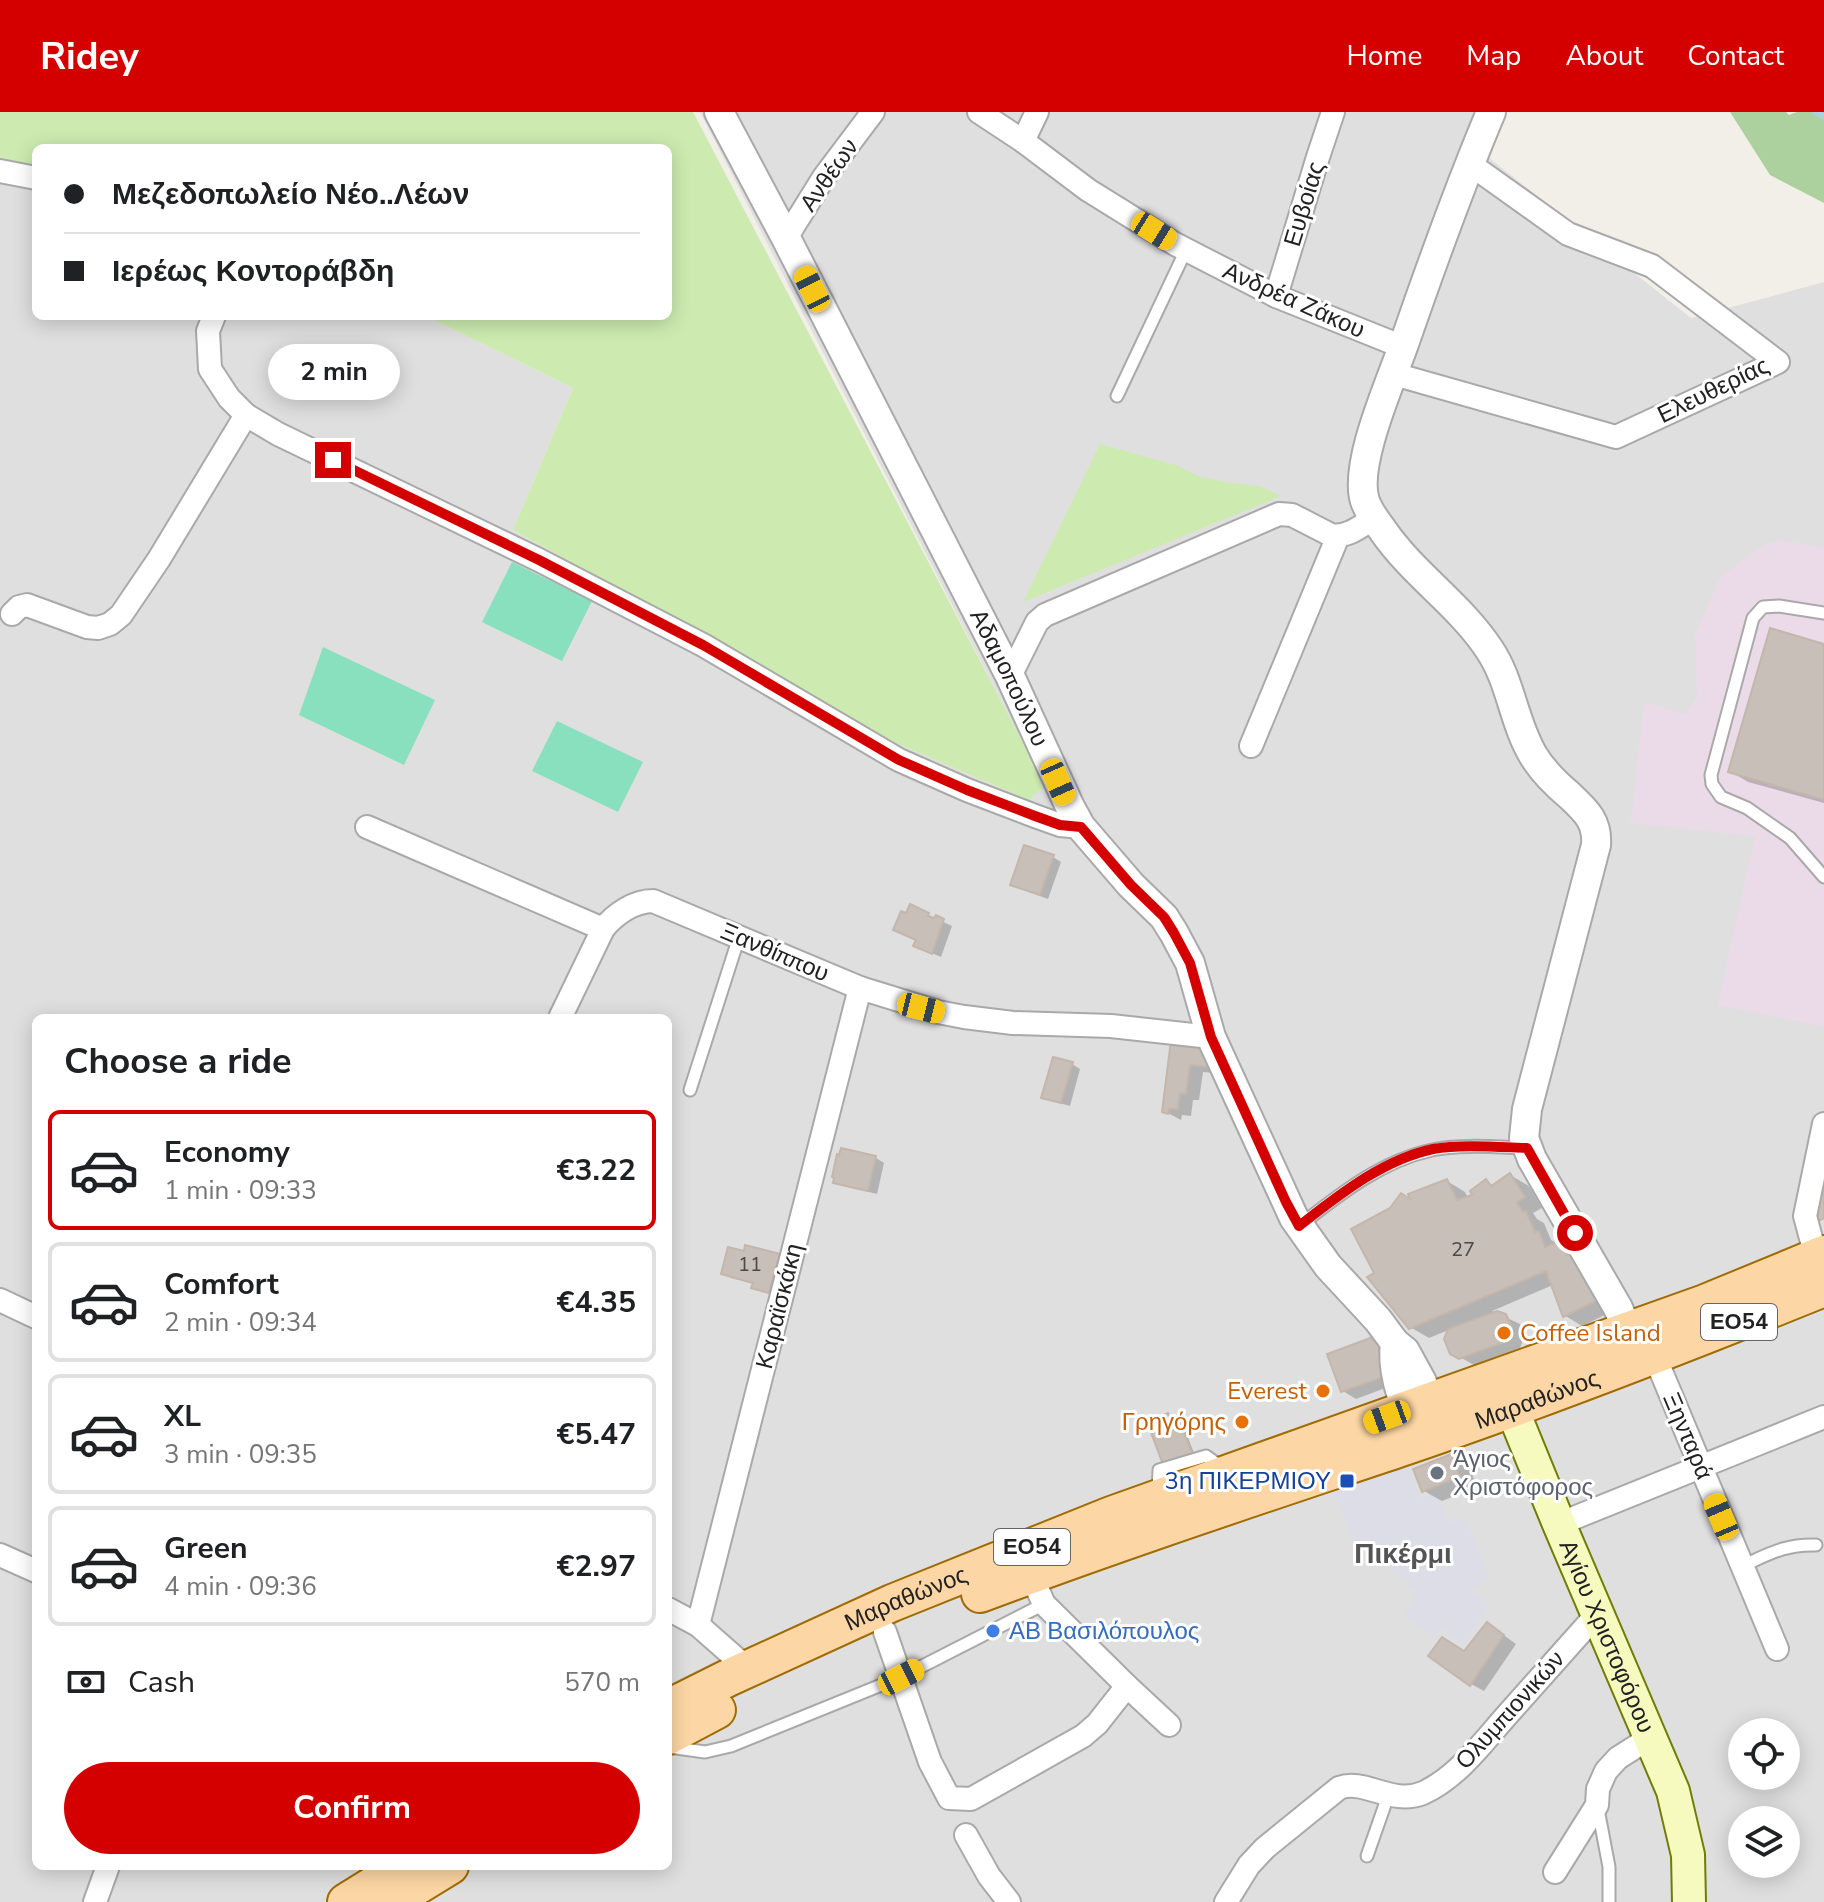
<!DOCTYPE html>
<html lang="en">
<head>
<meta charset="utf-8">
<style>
  body { margin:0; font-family:"Nunito Sans",sans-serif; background:#f6f6f6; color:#202124; height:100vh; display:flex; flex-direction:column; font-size:30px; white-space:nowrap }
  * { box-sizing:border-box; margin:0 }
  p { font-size:26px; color:#757577 }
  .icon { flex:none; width:44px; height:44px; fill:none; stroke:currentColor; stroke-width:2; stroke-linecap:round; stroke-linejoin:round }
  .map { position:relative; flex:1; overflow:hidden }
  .drawer { position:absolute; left:32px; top:902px; width:640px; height:856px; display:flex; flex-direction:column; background:#fff; border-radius:12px; box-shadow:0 4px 20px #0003 }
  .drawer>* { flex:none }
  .top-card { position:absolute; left:32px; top:32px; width:640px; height:176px; border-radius:12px; box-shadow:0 4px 20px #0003; display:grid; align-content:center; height:176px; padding:0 32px; background:#fff }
  .tools { position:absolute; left:1728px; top:1606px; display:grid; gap:16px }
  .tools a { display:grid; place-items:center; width:72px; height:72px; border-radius:50%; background:#fff; box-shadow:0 4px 20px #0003; font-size:40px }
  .end { position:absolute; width:36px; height:36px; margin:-18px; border:10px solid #d40000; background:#fff; box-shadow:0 0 0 4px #fff }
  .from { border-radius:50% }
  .bubble { position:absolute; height:56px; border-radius:28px; background:#fff; box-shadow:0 4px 20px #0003; font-size:26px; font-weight:700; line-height:56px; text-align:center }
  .car { position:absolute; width:24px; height:48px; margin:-24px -12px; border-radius:10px; box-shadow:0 0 6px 2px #0007; background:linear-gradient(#f5c518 24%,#345 0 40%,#f5c518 0 76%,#345 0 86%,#f5c518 0) }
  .top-card b { display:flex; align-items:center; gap:28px; height:76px; font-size:30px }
  .top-card b+b { border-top:2px solid #e0e0e0 }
  .top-card i { width:20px; height:20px; background:#202124 }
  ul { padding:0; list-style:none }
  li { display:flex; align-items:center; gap:24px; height:120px; margin:0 16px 12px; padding:0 16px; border:4px solid #e0e0e0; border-radius:12px }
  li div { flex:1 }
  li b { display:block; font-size:30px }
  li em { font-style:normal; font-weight:700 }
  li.current { border-color:#d40000 }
  li>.icon { width:72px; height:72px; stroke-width:1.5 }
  h2 { padding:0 32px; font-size:36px; line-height:96px }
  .pay { display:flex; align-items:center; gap:20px; height:88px; padding:0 32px; font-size:30px }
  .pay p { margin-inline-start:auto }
  .action { display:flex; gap:16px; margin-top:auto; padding:16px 32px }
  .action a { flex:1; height:92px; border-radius:48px; background:#d40000; color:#fff; font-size:32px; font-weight:700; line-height:92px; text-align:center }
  header { display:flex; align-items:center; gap:48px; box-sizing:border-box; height:112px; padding:0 40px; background:#d40000; color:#fff }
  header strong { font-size:38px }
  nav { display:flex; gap:44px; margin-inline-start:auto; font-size:28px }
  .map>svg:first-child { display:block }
</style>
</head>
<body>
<header>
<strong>Ridey</strong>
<nav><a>Home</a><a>Map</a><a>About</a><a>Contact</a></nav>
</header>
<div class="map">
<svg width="1824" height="1790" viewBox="0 0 1824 1790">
  <rect width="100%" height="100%" fill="#f2efe9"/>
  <path fill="#e0dfdf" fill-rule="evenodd" d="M700 0H1506L1488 45 1691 206 1824 170V1790H0V49L36 56V204H426L573 276 513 418 898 632 1029 688 1044 673ZM36 906H668V1754H36ZM1742 1620H1786V1664H1742ZM1742 1708H1786V1752H1742Z"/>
  <polygon fill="#ebdbe8" points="1778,428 1824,436 1824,915 1718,893 1755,724 1631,711 1644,593 1648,591 1686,603 1697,583 1695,523 1721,464 1766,432"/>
  <g fill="#cdebb0">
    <polygon points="0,0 693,0 1045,673 1029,688 898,632 513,418 573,276 426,204 668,204 668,36 36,36 36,56 0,49"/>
    <polygon points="1100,332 1176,353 1200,365 1225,370 1259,374 1281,384 1023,490"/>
  </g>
  <polygon fill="#add19e" points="1730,0 1786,0 1789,3 1797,0 1824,0 1824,91 1770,63"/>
  <g fill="#88e0be">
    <polygon points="512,450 592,489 562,549 482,510"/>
    <polygon points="323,535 435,588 404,653 299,603"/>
    <polygon points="557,609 643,650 618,700 532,659"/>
  </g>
  <polygon fill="#dddde8" points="1408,1352 1421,1386 1437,1380 1448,1410 1466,1407 1490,1466 1469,1479 1490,1492 1464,1532 1442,1516 1434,1526 1404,1504 1417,1479 1353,1430 1334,1378"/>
  <g fill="#0003">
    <polygon points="1824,534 1824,691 1748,670 1730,659"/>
    <polygon points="1053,745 1061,750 1048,787 1021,777 1013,773"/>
    <polygon points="911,795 952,814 941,845 924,838 918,828"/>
    <polygon points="1172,930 1224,962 1203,960 1199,988 1193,988 1191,1004 1182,1003 1181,1008 1164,999"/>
    <polygon points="1072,952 1080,957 1070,994 1052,989 1044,985"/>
    <polygon points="842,1039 876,1046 884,1051 877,1082 844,1074 835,1070"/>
    <polygon points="1510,1063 1529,1074 1542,1096 1533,1101 1537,1107 1544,1111 1551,1128 1578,1142 1615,1198 1582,1214 1564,1203 1553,1173 1492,1199 1520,1212 1524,1225 1520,1236 1474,1253 1451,1240 1451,1217 1429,1226 1410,1215 1376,1162 1414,1091 1447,1069 1465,1080 1468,1086 1474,1084 1486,1070 1494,1074"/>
    <polygon points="745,1142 779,1144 788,1149 778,1184 762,1180 754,1175 755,1172 731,1166 723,1161"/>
    <polygon points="1330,1243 1404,1269 1356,1287 1343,1279"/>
    <polygon points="1168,1304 1181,1308 1196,1346 1169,1356"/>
    <polygon points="1451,1344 1469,1354 1477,1375 1442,1389 1424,1379"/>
    <polygon points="1488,1512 1516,1532 1484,1579 1471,1572 1465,1541"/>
  </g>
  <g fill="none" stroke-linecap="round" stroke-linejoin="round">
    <polyline stroke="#aad3df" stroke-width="6" points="1815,0 1824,5"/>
  </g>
  <g fill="#c7bfb8" stroke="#c4b6ab" stroke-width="2">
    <polygon points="1770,516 1824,532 1824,688 1728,660"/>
    <polygon points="1024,733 1054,743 1040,783 1010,773"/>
    <polygon points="910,792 929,801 928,804 934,806 936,803 944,807 932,842 913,834 916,828 893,818 901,799 906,801"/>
    <polygon points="1171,928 1203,931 1212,955 1190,953 1186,982 1180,981 1178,997 1169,997 1168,1002 1162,1000"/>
    <polygon points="1053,945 1073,950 1061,991 1041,986"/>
    <polygon points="841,1036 876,1044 868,1079 833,1071 834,1066 832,1065 837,1042 839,1043"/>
    <polygon points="1510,1061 1525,1085 1517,1091 1523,1100 1526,1099 1535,1120 1539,1119 1545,1135 1560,1129 1567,1143 1573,1140 1598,1188 1563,1205 1546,1159 1409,1217 1367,1165 1374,1161 1351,1117 1390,1096 1401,1081 1410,1087 1408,1082 1447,1067 1457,1088 1472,1083 1470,1079 1486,1067 1491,1074"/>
    <polygon points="1824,1065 1824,1106 1817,1110 1823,1066"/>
    <polygon points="745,1133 780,1142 769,1181 751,1176 753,1171 721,1162 728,1135 744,1139"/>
    <polygon points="1497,1199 1506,1202 1512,1216 1507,1229 1459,1247 1450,1242 1444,1227 1448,1217"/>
    <polygon points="1378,1223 1392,1262 1341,1280 1327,1242"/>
    <polygon points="1168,1301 1170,1306 1177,1303 1193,1344 1164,1355 1147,1310"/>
    <polygon points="1451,1342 1460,1365 1422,1380 1413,1357"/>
    <polygon points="1487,1510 1504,1523 1470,1574 1428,1544 1442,1525 1464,1539"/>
  </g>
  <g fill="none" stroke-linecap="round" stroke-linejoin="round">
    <defs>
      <g id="service">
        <polyline points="1117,284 1186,138"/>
        <polyline points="1824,501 1779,494 1763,495 1753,506 1711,663 1712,672 1721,685 1747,696 1790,726 1824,765"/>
        <polyline points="690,978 739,825"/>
        <path d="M1299 1114C1340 1082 1381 1049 1432 1038 1457 1032 1498 1035 1524 1036"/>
        <polyline points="1158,1379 1159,1358 1206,1344 1223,1356"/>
        <path d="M1742 1454C1769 1442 1785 1432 1816 1433"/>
        <polyline points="669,1635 705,1640 731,1634 901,1565 1044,1492"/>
        <polyline points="1598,1697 1609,1755 1609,1790"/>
        <polyline points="1367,1744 1388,1684"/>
      </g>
      <g id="minor">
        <polyline points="979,0 1023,29 1088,78 1175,132 1276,184 1403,235"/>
        <polyline points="1023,29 1037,0"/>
        <polyline points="0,59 36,66"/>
        <polyline points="786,126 824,65 873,0"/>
        <polyline points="1276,184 1318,45 1333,0"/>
        <polyline points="214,204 208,219 210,257 229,286 246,303 278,322 539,448 703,533 899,648 967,678 1035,704 1060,713 1081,715"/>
        <polyline points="1394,262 1616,325 1778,250 1652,154 1568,122 1470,52"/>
        <polyline points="12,502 19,495 27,493 87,515 98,516 110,512 121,503 159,447 246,303"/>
        <path d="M1010 564 1037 510 1045 503 1279 402 1292 403 1331 423C1347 426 1361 414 1374 406"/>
        <polyline points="1251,634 1338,424"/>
        <polyline points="367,715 603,817"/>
        <path d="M560 906 603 817C615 802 634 789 653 789L860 876 938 900 964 905 1013 911 1111 914 1211 925"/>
        <polyline points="1816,1145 1805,1104 1824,1012"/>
        <polyline points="0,1188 36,1205"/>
        <polyline points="1650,1233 1777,1537"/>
        <polyline points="1559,1412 1824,1305"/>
        <polyline points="0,1443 36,1459"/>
        <polyline points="668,1497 698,1513 748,1557"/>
        <polyline points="698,1513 860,876"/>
        <polyline points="885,1520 930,1650 949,1686 971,1687 1083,1624 1097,1612 1127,1574 1044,1492 1031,1463"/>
        <polyline points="1127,1574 1169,1613"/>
        <polyline points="966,1723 989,1764 1009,1790"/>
        <polyline points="1555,1760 1597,1693 1598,1677 1606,1659 1618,1646 1651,1625"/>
        <polyline points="95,1790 108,1754"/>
        <path d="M1226 1790 1249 1753 1265 1736 1339 1676C1365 1666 1391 1694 1423 1681 1458 1665 1483 1630 1508 1602 1538 1568 1568 1535 1598 1501"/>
      </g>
      <g id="tertiary">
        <path id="s1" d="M719 0 786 126 1010 564 1070 695 1081 715 1131 773 1164 805 1174 821 1190 851 1211 925 1294 1106 1328 1154 1378 1208 1395 1231 1405 1239 1422 1270 1436 1309"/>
        <path d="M1491 0C1459 76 1431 154 1404 232 1391 269 1353 353 1365 389 1369 401 1377 410 1384 420 1414 463 1460 493 1489 537 1511 569 1513 609 1533 643 1542 658 1556 672 1569 683 1585 698 1598 709 1596 733L1527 997 1524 1026 1532 1047 1618 1196 1635 1235"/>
        <path d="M1395 1231C1391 1260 1403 1288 1413 1315"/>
      </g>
      <g id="secondary">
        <path id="s2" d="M1503 1275 1559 1412 1673 1679 1688 1743 1689 1790"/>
      </g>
      <g id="primary">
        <path id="s3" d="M980 1482C1118 1430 1258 1384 1398 1337 1542 1288 1683 1233 1824 1176"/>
        <path id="s4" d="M668 1596 728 1566 892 1491 1111 1403 1705 1191 1824 1142"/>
        <polyline points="668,1624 717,1598"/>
        <polyline points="346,1790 404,1754"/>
        <polyline points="391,1790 450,1754"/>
      </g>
    </defs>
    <use href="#service" stroke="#a9a9a9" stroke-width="15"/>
    <use href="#minor" stroke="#a9a9a9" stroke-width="26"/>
    <use href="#tertiary" stroke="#a9a9a9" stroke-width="32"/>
    <use href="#secondary" stroke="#707d05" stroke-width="36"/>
    <use href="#primary" stroke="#a06b00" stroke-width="40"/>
    <use href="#service" stroke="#fff" stroke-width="11"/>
    <use href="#minor" stroke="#fff" stroke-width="22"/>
    <use href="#tertiary" stroke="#fff" stroke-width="28"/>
    <use href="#secondary" stroke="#f7fabf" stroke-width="32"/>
    <use href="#primary" stroke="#fcd6a4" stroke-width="36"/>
  </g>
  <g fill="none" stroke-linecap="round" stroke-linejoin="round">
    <path stroke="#d40000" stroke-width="10" d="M333 348 539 448 703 533 899 648 967 678 1035 704 1060 713 1081 715 1131 773 1164 805 1174 821 1190 851 1211 925 1286 1090 1299 1114C1339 1083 1382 1048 1433 1037 1460 1032 1499 1035 1527 1036L1575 1121"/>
  </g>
  <g fill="#e8710a" stroke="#fff" stroke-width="3">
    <circle cx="1504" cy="1221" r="8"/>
    <circle cx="1323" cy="1279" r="8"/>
    <circle cx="1242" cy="1310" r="8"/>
  </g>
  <circle fill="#6b7280" stroke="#fff" stroke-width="3" cx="1437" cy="1361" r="8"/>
  <rect fill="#1a4fb4" stroke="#fff" stroke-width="3" x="1339" y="1361" width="16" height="16" rx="4"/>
  <circle fill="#3f7fe0" stroke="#fff" stroke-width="3" cx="993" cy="1519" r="8"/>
  <g text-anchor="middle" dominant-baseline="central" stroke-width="6" stroke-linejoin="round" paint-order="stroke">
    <g font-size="20" fill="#4b4948">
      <text x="1463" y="1137">27</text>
      <text x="750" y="1152">11</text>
    </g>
    <g fill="#fff" stroke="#646464" stroke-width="2">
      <rect x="1701" y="1192" width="76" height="36" rx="6"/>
      <rect x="994" y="1417" width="76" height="36" rx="6"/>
    </g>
    <g font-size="22" font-weight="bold" fill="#222">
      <text x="1739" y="1210">ΕΟ54</text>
      <text x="1032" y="1435">ΕΟ54</text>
    </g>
    <g font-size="24" fill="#222" stroke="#fff">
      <text transform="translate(829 63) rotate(-55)">Ανθέων</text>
      <text transform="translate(1304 92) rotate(-73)">Ευβοίας</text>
      <text transform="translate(1294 188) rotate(24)">Ανδρέα Ζάκου</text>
      <text transform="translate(1713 278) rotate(-26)">Ελευθερίας</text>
      <text stroke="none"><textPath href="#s1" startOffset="636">Αδαμοπούλου</textPath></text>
      <text transform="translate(775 840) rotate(23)">Ξανθίππου</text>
      <text transform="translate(779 1194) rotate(-76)">Καραϊσκάκη</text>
      <text stroke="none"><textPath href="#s3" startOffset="590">Μαραθώνος</textPath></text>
      <text transform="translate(1688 1324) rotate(67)">Ξηνταρά</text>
      <text stroke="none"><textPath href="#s4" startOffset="262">Μαραθώνος</textPath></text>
      <text stroke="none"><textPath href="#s2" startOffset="270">Αγίου Χριστοφόρου</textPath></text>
      <text transform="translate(1510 1598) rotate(-48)">Ολυμπιονικών</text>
    </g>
    <g font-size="24" fill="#c56008" stroke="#fff" text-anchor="end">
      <text x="1520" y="1221" text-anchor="start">Coffee Island</text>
      <text x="1307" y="1279">Everest</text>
      <text x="1226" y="1310">Γρηγόρης</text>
    </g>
    <g font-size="24" fill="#5b616d" stroke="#fff" text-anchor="start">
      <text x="1453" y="1347">Άγιος<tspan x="1453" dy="28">Χριστόφορος</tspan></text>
    </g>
    <g font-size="24" fill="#164399" stroke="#fff" text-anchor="end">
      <text x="1331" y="1369">3η ΠΙΚΕΡΜΙΟΥ</text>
    </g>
    <g font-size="24" fill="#366cbe" stroke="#fff" text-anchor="start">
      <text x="1009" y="1519">ΑΒ Βασιλόπουλος</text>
    </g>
    <g font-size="28" font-weight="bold" fill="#555" stroke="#fff">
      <text x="1403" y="1442">Πικέρμι</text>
    </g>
  </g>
</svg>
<div class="tools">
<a><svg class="icon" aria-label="locate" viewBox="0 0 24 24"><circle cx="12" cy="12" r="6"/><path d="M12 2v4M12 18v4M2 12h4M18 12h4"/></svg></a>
<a><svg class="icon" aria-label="layers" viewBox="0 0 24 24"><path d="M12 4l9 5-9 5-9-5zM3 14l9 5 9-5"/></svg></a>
</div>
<i class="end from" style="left:1575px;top:1121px"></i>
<i class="end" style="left:333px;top:348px"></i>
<div class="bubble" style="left:268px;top:232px;width:132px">2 min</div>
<i class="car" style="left:1154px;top:119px;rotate:122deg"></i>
<i class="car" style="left:812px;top:177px;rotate:333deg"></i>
<i class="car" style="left:1058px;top:670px;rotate:156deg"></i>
<i class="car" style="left:921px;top:896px;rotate:104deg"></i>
<i class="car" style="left:1387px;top:1305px;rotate:250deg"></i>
<i class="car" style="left:1721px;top:1405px;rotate:337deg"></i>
<i class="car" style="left:901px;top:1565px;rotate:63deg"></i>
<div class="top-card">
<b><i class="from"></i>Μεζεδοπωλείο Νέο..Λέων</b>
<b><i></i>Ιερέως Κοντοράβδη</b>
</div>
<section class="drawer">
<h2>Choose a ride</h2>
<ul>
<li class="current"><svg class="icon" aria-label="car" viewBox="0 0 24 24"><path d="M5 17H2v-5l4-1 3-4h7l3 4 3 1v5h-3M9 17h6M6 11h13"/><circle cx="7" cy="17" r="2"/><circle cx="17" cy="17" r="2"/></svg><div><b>Economy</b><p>1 min · 09:33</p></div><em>€3.22</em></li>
<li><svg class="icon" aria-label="car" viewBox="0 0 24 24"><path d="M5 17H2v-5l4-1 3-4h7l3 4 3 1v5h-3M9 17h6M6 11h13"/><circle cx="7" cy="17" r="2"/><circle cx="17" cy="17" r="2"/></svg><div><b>Comfort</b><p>2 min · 09:34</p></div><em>€4.35</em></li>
<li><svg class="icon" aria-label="car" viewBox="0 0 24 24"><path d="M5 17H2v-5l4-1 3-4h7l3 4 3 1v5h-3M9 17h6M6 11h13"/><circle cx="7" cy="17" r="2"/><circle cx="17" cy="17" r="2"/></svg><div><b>XL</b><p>3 min · 09:35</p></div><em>€5.47</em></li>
<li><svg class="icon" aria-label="car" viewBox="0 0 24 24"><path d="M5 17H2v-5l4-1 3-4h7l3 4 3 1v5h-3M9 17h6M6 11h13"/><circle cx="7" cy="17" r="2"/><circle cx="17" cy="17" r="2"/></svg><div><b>Green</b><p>4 min · 09:36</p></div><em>€2.97</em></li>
</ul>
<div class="pay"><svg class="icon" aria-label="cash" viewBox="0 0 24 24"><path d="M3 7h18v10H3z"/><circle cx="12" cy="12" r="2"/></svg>Cash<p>570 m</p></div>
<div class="action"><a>Confirm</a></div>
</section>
</div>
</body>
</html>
